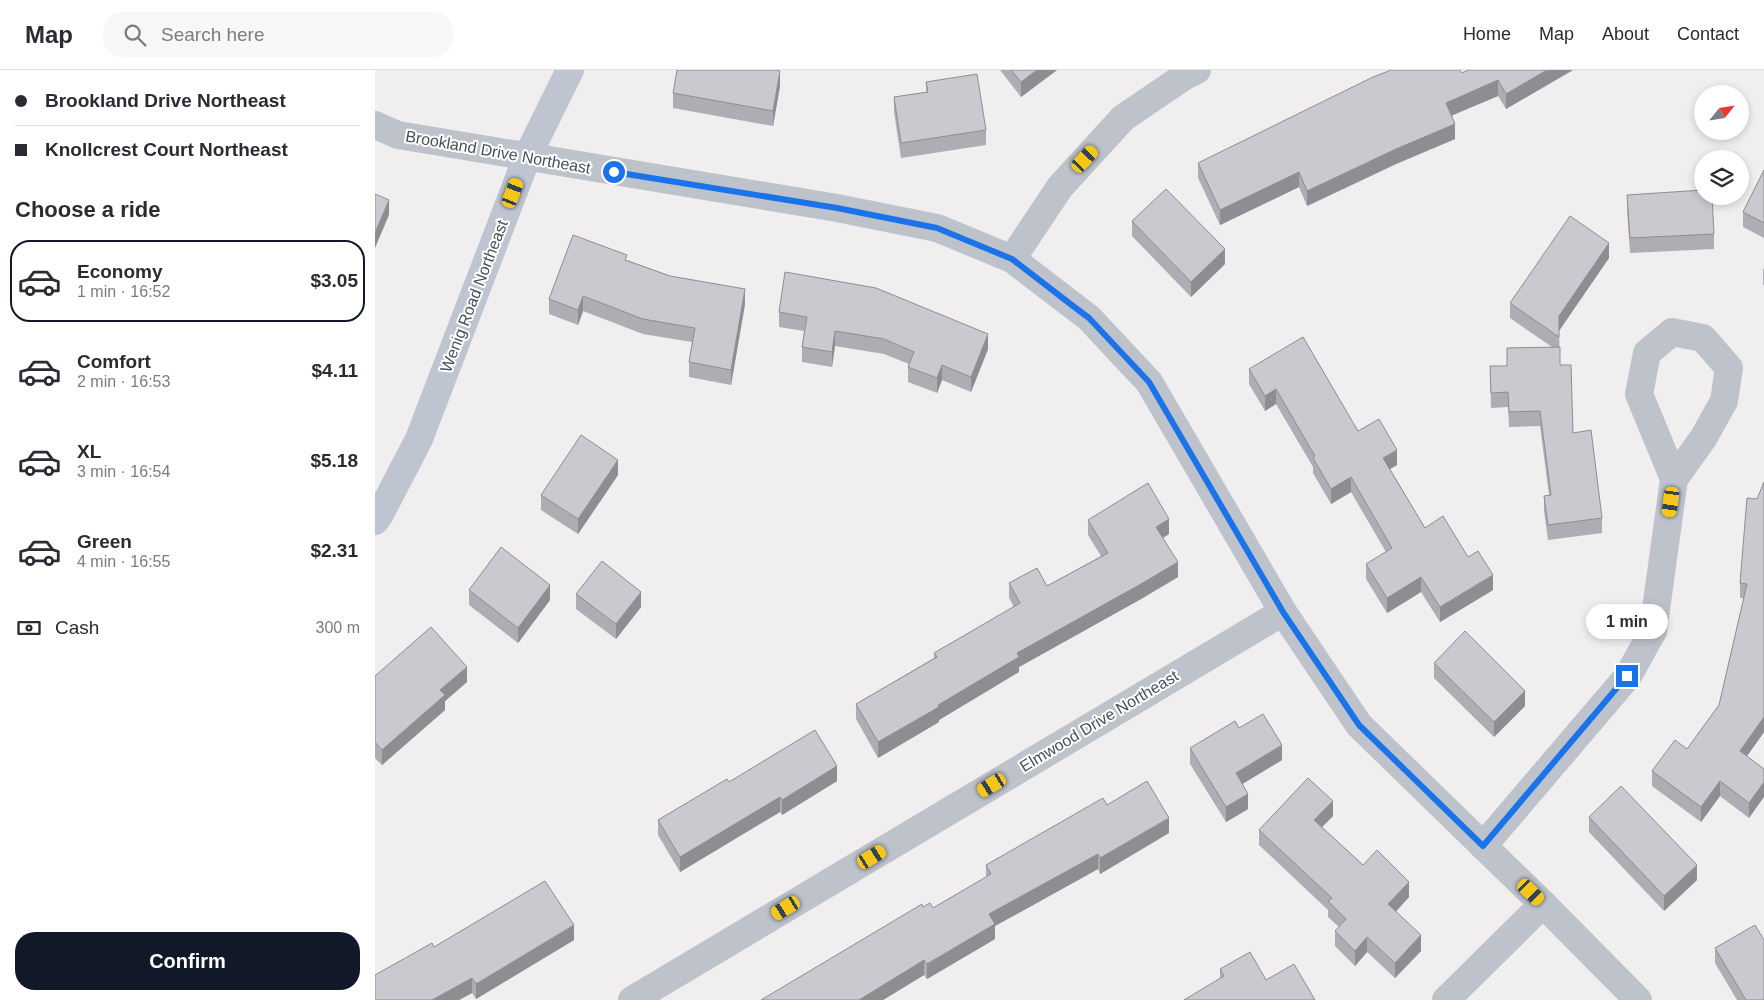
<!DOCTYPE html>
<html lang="en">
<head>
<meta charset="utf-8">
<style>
  body { margin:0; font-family:Arial,sans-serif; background:#f7f7f7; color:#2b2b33; height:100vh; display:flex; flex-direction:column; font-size:19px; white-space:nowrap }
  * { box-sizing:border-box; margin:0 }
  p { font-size:16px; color:#7c7c81 }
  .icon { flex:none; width:28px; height:28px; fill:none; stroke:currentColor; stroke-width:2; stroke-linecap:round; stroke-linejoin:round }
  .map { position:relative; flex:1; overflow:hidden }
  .side { display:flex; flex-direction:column; background:#fff; width:375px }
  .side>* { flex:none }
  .banner { display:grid; align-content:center; height:110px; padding:0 15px; background:#fff }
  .needle { width:32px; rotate:60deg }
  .controls { position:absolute; left:1319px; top:15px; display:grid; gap:10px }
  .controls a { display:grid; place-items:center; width:55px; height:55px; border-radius:50%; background:#fff; box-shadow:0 2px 8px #0003; font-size:25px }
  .end { position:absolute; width:22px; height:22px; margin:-11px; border:6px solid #1a73e8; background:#fff; box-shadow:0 0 0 2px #fff }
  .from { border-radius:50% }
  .bubble { position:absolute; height:35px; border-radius:18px; background:#fff; box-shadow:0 2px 8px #0003; font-size:16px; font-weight:700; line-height:35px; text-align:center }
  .car { position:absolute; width:15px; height:30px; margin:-15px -8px; border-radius:6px; box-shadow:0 0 4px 1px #0007; background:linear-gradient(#f5c518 24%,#345 0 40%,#f5c518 0 76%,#345 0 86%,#f5c518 0) }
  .banner b { display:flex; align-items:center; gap:18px; height:48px; font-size:19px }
  .banner b+b { border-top:1px solid #e1e1e2 }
  .banner i { width:12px; height:12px; background:#2b2b33 }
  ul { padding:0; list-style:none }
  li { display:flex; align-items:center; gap:15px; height:82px; margin:0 10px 8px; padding:0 5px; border:2px solid transparent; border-radius:20px }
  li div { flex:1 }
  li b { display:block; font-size:19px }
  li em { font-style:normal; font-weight:700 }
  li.current { border-color:#111827 }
  li>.icon { width:45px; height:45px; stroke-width:1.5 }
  h2 { padding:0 15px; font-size:22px; line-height:60px }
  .pay { display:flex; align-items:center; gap:12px; height:55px; padding:0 15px; font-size:19px }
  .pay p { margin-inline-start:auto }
  .button { display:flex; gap:10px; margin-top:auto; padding:10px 15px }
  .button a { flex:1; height:58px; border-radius:20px; background:#111827; color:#fff; font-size:20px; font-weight:700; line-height:58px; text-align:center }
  header { display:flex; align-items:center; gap:30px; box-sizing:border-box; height:70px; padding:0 25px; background:#fff; border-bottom:1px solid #e1e1e2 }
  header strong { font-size:24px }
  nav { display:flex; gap:28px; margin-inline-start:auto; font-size:18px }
  .search { width:350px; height:45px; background:#f7f7f7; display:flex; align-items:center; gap:12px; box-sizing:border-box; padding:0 18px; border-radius:20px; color:#7c7c81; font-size:19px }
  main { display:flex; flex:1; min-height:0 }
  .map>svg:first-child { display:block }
</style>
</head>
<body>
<header>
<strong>Map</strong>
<div class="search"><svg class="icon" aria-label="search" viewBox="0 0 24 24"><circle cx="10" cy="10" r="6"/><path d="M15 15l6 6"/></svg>Search here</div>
<nav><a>Home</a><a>Map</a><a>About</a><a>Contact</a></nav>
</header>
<main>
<section class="side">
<div class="banner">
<b><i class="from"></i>Brookland Drive Northeast</b>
<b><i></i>Knollcrest Court Northeast</b>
</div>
<h2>Choose a ride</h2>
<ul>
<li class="current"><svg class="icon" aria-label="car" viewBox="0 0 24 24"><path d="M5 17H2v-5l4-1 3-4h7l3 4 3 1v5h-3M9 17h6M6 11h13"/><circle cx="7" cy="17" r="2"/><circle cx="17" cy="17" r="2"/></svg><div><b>Economy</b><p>1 min · 16:52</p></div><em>$3.05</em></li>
<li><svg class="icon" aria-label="car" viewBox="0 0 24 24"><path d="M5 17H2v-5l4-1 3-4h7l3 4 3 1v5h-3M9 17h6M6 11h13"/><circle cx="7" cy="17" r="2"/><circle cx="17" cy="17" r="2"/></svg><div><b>Comfort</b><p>2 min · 16:53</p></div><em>$4.11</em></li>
<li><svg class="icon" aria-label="car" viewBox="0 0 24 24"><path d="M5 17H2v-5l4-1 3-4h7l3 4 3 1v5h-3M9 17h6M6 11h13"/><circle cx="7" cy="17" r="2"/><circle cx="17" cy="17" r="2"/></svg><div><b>XL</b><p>3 min · 16:54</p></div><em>$5.18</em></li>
<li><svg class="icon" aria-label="car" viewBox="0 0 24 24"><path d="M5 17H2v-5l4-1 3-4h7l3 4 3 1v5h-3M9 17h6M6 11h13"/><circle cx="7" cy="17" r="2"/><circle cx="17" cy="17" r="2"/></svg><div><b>Green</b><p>4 min · 16:55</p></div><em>$2.31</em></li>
</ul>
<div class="pay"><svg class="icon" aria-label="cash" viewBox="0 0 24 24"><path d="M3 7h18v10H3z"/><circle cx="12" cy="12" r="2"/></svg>Cash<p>300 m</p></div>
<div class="button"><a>Confirm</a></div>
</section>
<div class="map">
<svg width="1389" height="930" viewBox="0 0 1389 930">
  <rect width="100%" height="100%" fill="#f0eeee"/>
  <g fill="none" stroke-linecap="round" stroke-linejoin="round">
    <g stroke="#bec3cb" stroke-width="28">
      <polyline points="0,55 23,65 462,138 562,158 637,189 714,248 774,312 908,542 984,655 1168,834 1263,930"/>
      <polyline points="637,189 685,117 748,48 810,6 822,0"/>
      <polyline points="1108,776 1253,606 1278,561 1299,409 1264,324 1272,283 1297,262 1328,268 1354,298 1349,331 1329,367 1299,409"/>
      <polyline points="257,930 908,542"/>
      <polyline points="1071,930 1168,834"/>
    </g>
    <polyline stroke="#bec4d0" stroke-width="28" points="0,451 5,444 44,369 152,87 195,0"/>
  </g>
  <g fill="#adaeb3">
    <polygon points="625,0 682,0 646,27"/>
    <polygon points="1093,0 1198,0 1131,39 1123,26 1077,45 1080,69 1021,94 932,136 924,117 845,155 823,108 823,93 1087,3"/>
    <polygon points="551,12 611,60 611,75 526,88 519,42 519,27 551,22"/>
    <polygon points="405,16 398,56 298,38 298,23"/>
    <polygon points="1389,100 1389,168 1368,157 1368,142"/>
    <polygon points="1252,125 1339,164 1339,179 1255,183 1252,140"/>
    <polygon points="757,151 850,194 816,227 757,166"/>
    <polygon points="1234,188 1184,260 1185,295 1198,363 1227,448 1227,463 1173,470 1169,441 1169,426 1174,425 1165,356 1134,357 1133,337 1116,338 1115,296 1132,296 1132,278 1177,277 1135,248 1135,233"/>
    <polygon points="252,190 370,234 356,315 314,307 314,292 317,272 268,264 208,241 203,255 174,244 174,229"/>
    <polygon points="1389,198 1389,215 1388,215 1388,200"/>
    <polygon points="404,242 613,279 596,322 567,310 562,323 533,312 533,297 534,294 509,284 460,276 457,297 427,292 427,277 429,261 404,257"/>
    <polygon points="874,299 983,361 1022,395 1015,399 1050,458 1093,487 1118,520 1065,552 1046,522 1012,543 991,509 991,494 1011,482 976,422 956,434 938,403 938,397 901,334 890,341 874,314"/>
    <polygon points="243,405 203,464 166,440 166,425"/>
    <polygon points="1389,412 1389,662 1372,686 1389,699 1374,748 1345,726 1326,752 1277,716 1277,701 1312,679 1344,635 1369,528 1365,528 1365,513 1382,429"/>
    <polygon points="713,450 794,464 788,468 803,507 766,529 644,597 644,602 564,650 564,652 503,688 481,649 481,634 559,588 559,583 639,537 634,528 634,513 672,516 726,486 713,465"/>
    <polygon points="94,520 175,530 143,573 94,535"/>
    <polygon points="201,524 266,537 241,569 201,539"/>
    <polygon points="1059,593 1150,636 1119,667 1059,608"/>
    <polygon points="0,606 92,612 70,631 70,640 7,695 0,688"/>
    <polygon points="864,658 907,690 867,714 873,739 851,752 815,694 815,678"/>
    <polygon points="462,711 407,745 405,742 305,802 283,765 283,750 354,712"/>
    <polygon points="732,735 794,763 725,804 723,799 620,856 620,869 552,909 549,905 508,930 386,930 548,837 558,838 611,807 611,795"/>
    <polygon points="958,746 947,757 988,795 1034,827 1021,842 1046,881 1020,908 992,882 980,896 960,876 960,861 964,857 953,847 953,840 884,775 884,760"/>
    <polygon points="1214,747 1322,810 1289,841 1214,762"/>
    <polygon points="199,870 101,929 97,923 84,930 0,930 59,877"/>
    <polygon points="1340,878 1389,930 1362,930 1340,893"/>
    <polygon points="845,899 891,910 845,909"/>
  </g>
  <g fill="#8d8d92">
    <polygon points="662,0 682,0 646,27 646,12"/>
    <polygon points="1172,0 1198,0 1131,39 1131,24"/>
    <polygon points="405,1 405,16 398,56 398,41"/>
    <polygon points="1123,10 1123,26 1071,48 1071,33"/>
    <polygon points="1080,54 1080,69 1021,94 932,136 932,121 1021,79"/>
    <polygon points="924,102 924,117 845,155 845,140"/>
    <polygon points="14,130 14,145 0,178 0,163"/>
    <polygon points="1234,173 1234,188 1184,261 1184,246"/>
    <polygon points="850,179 850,194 816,227 816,212"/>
    <polygon points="370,219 370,234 356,315 356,300"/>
    <polygon points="208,226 208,241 203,255 203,240"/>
    <polygon points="460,261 460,276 457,297 457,282"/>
    <polygon points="613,264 613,279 596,322 596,307"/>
    <polygon points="567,295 567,310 562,323 562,308"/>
    <polygon points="901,319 901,334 890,341 890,326"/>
    <polygon points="1022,380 1022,395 1008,403 1008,388"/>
    <polygon points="243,390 243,405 203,464 203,449"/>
    <polygon points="976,407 976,422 956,434 956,419"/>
    <polygon points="794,449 794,464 781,472 781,457"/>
    <polygon points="803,492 803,507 766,529 644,597 644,602 564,650 564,652 503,688 503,672 563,635 642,583"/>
    <polygon points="1118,505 1118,520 1065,552 1065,537"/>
    <polygon points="1046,507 1046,522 1012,543 1012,528"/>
    <polygon points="175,515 175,530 143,573 143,558"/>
    <polygon points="266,522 266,537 241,569 241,554"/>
    <polygon points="92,597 92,612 70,631 70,640 7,695 7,680 65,620"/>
    <polygon points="1150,621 1150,636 1119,667 1119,652"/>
    <polygon points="1389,647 1389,662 1365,696 1365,681"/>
    <polygon points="907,675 907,690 861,718 861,703"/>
    <polygon points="462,696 462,711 407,745 407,730"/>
    <polygon points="1345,711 1345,726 1326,752 1326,737"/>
    <polygon points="1389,712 1389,727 1374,748 1374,733"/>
    <polygon points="873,724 873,739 851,752 851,737"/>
    <polygon points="405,727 405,742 305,802 305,787"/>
    <polygon points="958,731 958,746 939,765 939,750"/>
    <polygon points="794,748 794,763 725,804 725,788"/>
    <polygon points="723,784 723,799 620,856 620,869 552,909 552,894 614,844"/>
    <polygon points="1322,795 1322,810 1289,841 1289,826"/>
    <polygon points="1034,812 1034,827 1013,849 1013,834"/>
    <polygon points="199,855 199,870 101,929 101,914"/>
    <polygon points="1046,865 1046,881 1020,908 1020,893"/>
    <polygon points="992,867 992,882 980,896 980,881"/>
    <polygon points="549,890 549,905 508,930 484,930"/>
    <polygon points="97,908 97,923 84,930 57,930"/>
  </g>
  <g fill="#c9cad0" stroke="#8d8d92">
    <polygon points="302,0 401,0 405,1 398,41 298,23"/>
    <polygon points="636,0 662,0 646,12"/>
    <polygon points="1016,0 1085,0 1087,3 1093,0 1172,0 1131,24 1123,10 1071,33 1080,54 1021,79 932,121 924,102 845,140 823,93 998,7"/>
    <polygon points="602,4 611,60 526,73 519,27 553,22 551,12"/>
    <polygon points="1389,100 1389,153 1368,142"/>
    <polygon points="791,119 850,179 816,212 757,151"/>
    <polygon points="1328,120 1328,126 1337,126 1339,164 1255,168 1252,125"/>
    <polygon points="0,124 14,130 0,163"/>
    <polygon points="1195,146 1234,173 1184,246 1184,267 1135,233"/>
    <polygon points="198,165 252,185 250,190 295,206 370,219 356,300 314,292 320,258 268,249 208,226 203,240 174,229"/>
    <polygon points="410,202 501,218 613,264 596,307 567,295 562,308 533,297 539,282 509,269 460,261 457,282 427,277 432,247 404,242"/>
    <polygon points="928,267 983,361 1004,349 1022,380 1008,388 1050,458 1068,446 1093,487 1103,481 1118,505 1065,537 1046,507 1012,528 991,494 1017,478 976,407 956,419 938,388 940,386 901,319 890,326 874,299"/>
    <polygon points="1185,277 1185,295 1196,295 1198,363 1216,360 1227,448 1173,455 1169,426 1176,425 1165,341 1134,342 1133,322 1116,323 1115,296 1132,296 1132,278"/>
    <polygon points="206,365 243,390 203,449 166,425"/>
    <polygon points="1389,412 1389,647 1365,681 1389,699 1389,712 1374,733 1345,711 1326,737 1277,701 1300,670 1312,679 1344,635 1372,514 1365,513 1372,428 1382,429"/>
    <polygon points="773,413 794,449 781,457 803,492 766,514 642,583 644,587 563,635 564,637 503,672 481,634 562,587 559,583 645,533 634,513 662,498 672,516 733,483 713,450"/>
    <polygon points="126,477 175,515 143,558 94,520"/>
    <polygon points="227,491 266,522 241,554 201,524"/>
    <polygon points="56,557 92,597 65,620 70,625 7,680 0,672 0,606"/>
    <polygon points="1090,561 1150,621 1119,652 1059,593"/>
    <polygon points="888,644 907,675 861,703 873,724 851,737 815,678 860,651 864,658"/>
    <polygon points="440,660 462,696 407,730 405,727 305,787 283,750 352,709 354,712"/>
    <polygon points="933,708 958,731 939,750 988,795 1002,780 1034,812 1013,834 1046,865 1020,893 992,867 980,881 960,861 971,849 953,831 957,828 884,760"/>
    <polygon points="772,711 794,748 725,788 723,784 614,844 620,854 552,894 549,890 484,930 386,930 547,834 548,837 555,833 558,838 616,804 611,795 728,728 732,735"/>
    <polygon points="1246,716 1322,795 1289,826 1214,747"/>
    <polygon points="170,811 199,855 101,914 97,908 57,930 0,930 0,905 57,873 59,877"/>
    <polygon points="1380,855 1389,870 1389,930 1371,930 1340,878"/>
    <polygon points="875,882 891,910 919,894 940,930 809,930 849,906 845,899"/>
  </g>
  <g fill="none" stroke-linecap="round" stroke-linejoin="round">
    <polyline stroke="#1a73e8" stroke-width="6" points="239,102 462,138 562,158 637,189 698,236 714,248 774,312 908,542 984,655 1108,776 1252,606"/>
  </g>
  <g text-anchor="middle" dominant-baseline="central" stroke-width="4" stroke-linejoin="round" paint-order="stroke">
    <g font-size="16" fill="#484f59" stroke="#fff">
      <text transform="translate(123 82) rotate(10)">Brookland Drive Northeast</text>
      <text transform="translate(99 226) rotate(-69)">Wenig Road Northeast</text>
      <text transform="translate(724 651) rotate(-31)">Elmwood Drive Northeast</text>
    </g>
  </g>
</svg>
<div class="controls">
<a><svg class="needle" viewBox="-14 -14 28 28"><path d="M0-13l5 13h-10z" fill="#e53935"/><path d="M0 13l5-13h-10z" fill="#7c7c81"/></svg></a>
<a><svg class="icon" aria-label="layers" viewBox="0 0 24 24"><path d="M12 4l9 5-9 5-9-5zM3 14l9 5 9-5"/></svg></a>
</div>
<i class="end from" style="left:239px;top:102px"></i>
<i class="end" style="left:1252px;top:606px"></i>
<div class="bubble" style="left:1211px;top:534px;width:82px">1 min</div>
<i class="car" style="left:710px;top:89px;rotate:43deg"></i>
<i class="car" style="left:138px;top:123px;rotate:21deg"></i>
<i class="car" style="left:1296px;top:432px;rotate:188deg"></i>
<i class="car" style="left:617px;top:715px;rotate:239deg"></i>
<i class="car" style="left:497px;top:787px;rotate:59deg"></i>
<i class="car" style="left:1156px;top:822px;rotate:134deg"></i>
<i class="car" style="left:411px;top:838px;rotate:239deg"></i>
</div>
</main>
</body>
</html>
